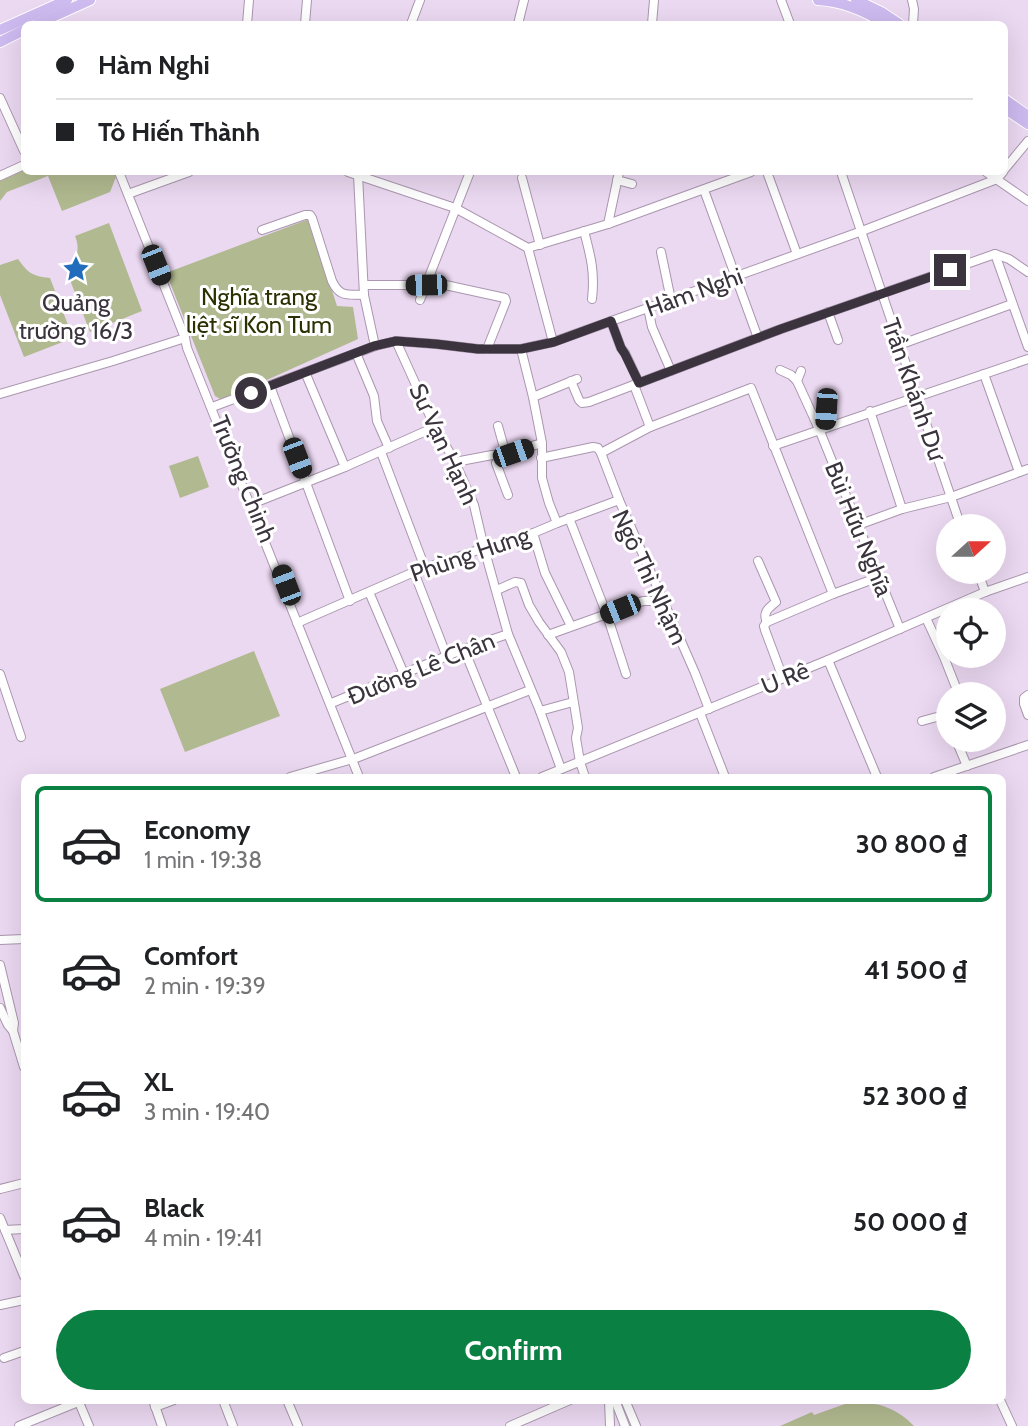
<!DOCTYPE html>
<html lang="en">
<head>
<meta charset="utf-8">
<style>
  body { margin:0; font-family:Cabin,sans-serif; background:#f6f6f6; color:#202124; height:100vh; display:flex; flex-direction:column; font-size:26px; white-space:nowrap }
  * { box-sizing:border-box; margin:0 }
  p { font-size:23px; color:#757577 }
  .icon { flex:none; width:38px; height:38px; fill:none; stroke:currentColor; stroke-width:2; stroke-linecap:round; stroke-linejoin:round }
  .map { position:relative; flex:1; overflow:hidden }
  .side { position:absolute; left:21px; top:774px; width:985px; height:630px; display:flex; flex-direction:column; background:#fff; border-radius:10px; box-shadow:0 7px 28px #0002 }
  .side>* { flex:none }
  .banner { position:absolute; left:21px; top:21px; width:987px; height:154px; border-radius:10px; box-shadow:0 7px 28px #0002; display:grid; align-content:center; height:154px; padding:0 35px; background:#fff }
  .needle { width:46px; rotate:69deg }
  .controls { position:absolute; left:936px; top:514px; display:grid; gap:14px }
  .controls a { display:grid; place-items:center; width:70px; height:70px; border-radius:50%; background:#fff; box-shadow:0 7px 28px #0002; font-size:35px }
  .end { position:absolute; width:32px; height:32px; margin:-16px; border:9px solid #3b343e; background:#fff; box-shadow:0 0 0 4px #fff }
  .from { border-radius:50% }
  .car { position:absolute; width:21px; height:42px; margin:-21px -10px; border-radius:9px; box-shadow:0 0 5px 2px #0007; background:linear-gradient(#222 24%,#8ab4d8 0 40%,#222 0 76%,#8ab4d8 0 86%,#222 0) }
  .banner b { display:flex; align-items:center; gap:24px; height:66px; font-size:26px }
  .banner b+b { border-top:2px solid #e0e0e0 }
  .banner i { width:18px; height:18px; background:#202124 }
  ul { padding:12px 0 0; list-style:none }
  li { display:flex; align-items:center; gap:21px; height:116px; margin:0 14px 10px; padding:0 21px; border:4px solid transparent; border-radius:10px }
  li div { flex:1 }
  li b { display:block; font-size:26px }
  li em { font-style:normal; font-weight:700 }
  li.on { border-color:#0b8043 }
  li>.icon { width:63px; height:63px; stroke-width:1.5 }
  .primary-button { display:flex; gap:14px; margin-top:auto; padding:14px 35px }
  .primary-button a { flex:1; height:80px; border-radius:42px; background:#0b8043; color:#fff; font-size:28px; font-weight:700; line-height:80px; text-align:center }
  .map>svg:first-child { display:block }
</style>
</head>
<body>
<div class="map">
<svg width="1028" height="1426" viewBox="0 0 1028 1426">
  <rect width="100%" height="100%" fill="#ebd8f1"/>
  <g fill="#b1b990">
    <polygon points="24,170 114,172 116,177 110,192 62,211 48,176 7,192 0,201 0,181"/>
    <polygon points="309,219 337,306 353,307 358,339 222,400 215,396 166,273"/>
    <path d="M109 223 142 311 90 332 67 272C76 261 81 250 75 236Z"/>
    <path d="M18 259C28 273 32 276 50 278L73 338 24 357 0 295V265Z"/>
    <polygon points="198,456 209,487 180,498 169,466"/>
    <polygon points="254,651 280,716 185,752 160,689"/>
    <path d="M855 1402C879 1402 898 1409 914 1426H780L812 1412 814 1415 845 1404Z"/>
  </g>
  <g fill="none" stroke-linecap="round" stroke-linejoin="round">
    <defs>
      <g id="minor">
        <polyline points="781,0 790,24"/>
        <polyline points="912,0 914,9 913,24"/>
        <polyline points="247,24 249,0"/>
        <polyline points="305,24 307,0"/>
        <polyline points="411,24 420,0"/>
        <polyline points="518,24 524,0"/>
        <polyline points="652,24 654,0"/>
        <polyline points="0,98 24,151"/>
        <polyline points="1004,170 1028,141"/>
        <polyline points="119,172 185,338 187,348 359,777"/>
        <polyline points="348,172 455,208 528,248 608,224 751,172"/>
        <polyline points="359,172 358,175 364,295 375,346"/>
        <polyline points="767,172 797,254"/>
        <polyline points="841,172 961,527"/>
        <polyline points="986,172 1028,201"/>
        <polyline points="0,176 24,165"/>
        <polyline points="522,178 540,245"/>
        <polyline points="617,180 632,184"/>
        <polyline points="704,190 758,338"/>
        <polyline points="128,194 189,172"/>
        <polyline points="608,224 619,172"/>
        <path d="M262 230 305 215H310L312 218 332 281C340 298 348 294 364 295"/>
        <path d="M584 231C591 257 595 273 592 299"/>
        <polyline points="528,248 553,342"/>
        <polyline points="661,252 671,300"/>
        <polyline points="995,254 1028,347"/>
        <polyline points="427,281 505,298 506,301 487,349"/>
        <polyline points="364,285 426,285"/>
        <polyline points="420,300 470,172"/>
        <polyline points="648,308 652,327 671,371"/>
        <polyline points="828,312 838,340"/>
        <polyline points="611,321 621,348 625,353 639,383"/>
        <polyline points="396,341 435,427 455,462 474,505 484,548 508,634 540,711 573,702"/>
        <polyline points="899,345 1012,304"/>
        <polyline points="356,353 374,396 377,421 389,448"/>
        <polyline points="780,370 791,375 797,381 819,429 900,629"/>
        <polyline points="305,372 345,467"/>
        <polyline points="984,374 1019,472"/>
        <polyline points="571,381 579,400 582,403 589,402 781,329 995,254 1009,259 1028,272"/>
        <polyline points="797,381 801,371"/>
        <polyline points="270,386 350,601"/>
        <polyline points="0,394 113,361 185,338"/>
        <polyline points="825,394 826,409 825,427"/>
        <polyline points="533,397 577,379"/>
        <polyline points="215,406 375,346 396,341 436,344 478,349 521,349 553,342 862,231 997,179 1003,172"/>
        <polyline points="870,411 902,509"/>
        <polyline points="498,426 506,455"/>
        <polyline points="650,427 751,388 833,594"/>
        <polyline points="773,446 1028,359"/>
        <polyline points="381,452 425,568"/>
        <polyline points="601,453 650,427 634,385"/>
        <polyline points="541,458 593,447 598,448 601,453 619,500"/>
        <polyline points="455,462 492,455 495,455 499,459"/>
        <path d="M508 495 496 463C506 451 527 448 542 443"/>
        <polyline points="254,503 345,467 435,427"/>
        <polyline points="569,518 607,615 626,674"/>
        <polyline points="557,523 619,500 695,673 709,709"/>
        <polyline points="858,525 902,509 951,497 1028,469"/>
        <polyline points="533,533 545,573 571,626"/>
        <path d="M758 561 776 602C769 608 762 612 767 622"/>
        <polyline points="414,572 447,657"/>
        <polyline points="978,572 985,592"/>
        <polyline points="497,590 515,582 521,583 529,605 539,622 561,652 569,672 578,728 576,738 580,762 585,777"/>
        <polyline points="369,592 404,674"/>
        <polyline points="926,618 944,657 959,695"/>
        <polyline points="297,623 414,572 484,548 517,540 557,523 549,503 542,478 542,443 533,397 521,349"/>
        <polyline points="548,635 643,601 663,601"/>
        <polyline points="464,649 516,777"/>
        <polyline points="828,660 877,777"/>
        <polyline points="0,674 21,737"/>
        <polyline points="783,678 765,630 764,626 767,622 833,594 879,577"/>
        <polyline points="1028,695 1024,698 1024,704 1028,715"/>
        <polyline points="334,702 464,649 508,634"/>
        <polyline points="540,711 561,769"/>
        <polyline points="700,713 725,777"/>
        <polyline points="922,721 944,715"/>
        <polyline points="956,740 967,766"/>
        <polyline points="290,777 356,758 530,690"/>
        <polyline points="542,777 828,660 985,592 1028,577"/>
        <polyline points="934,777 1028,745"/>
        <polyline points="0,940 24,939"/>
        <polyline points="0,965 14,1023 13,1031 24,1067"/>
        <polyline points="0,1008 8,1025 13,1031"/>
        <polyline points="0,1189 24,1183"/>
        <polyline points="0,1218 24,1276"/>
        <polyline points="5,1230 24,1229"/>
        <polyline points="0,1305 24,1300"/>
        <polyline points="4,1358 24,1351"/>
        <polyline points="78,1400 89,1426"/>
        <polyline points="153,1400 162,1426"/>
        <polyline points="223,1400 233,1426"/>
        <polyline points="287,1400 298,1426"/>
        <polyline points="609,1400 610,1426"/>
        <polyline points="615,1400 625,1426"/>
        <polyline points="625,1400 636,1426"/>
        <polyline points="1000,1400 1012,1426"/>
        <polyline points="155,1407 174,1400"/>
        <polyline points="19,1426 83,1400"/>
        <polyline points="510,1426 570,1400"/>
      </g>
      <g id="major">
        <path d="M818 0C843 1 865 11 886 24"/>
        <polyline points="856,0 881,12 899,24"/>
        <polyline points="37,24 90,0"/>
        <polyline points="0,30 67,0"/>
        <polyline points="0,42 24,30"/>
        <polyline points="1004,99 1028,116"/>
        <polyline points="1004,108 1028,124"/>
      </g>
    </defs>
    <use href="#minor" stroke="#aa97af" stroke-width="10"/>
    <use href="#major" stroke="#fff" stroke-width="12"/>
    <use href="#minor" stroke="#fff" stroke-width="8"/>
    <use href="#major" stroke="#cdbaef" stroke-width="10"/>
  </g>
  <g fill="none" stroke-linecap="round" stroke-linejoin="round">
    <polyline stroke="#3b343e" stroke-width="9" points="251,393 374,346 396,341 436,344 478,349 521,349 554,342 611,321 621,348 625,354 639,383 781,329 950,270"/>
  </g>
  <defs>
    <symbol id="sight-bare" viewBox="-9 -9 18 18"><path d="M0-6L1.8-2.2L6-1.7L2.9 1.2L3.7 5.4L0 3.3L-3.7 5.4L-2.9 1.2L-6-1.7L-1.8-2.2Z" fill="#226cbc" stroke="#fff" stroke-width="2.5" paint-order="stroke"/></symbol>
  </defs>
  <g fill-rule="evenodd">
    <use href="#sight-bare" x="57" y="250" width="38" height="38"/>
  </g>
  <g text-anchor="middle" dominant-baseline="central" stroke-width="6" stroke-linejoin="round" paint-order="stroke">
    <g font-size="24" fill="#3b343e" stroke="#fff">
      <text transform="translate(694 292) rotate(-20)">Hàm Nghi</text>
      <text transform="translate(914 389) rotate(71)">Trần Khánh Dư</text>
      <text transform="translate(444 444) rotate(65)">Sư Vạn Hạnh</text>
      <text transform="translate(244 479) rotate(68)">Trường Chinh</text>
      <text transform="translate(859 529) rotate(68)">Bùi Hữu Nghĩa</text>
      <text transform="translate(470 554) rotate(-19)">Phùng Hưng</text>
      <text transform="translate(650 577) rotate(65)">Ngô Thì Nhậm</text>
      <text transform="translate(421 668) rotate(-22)">Đường Lê Chân</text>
      <text transform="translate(785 678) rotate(-22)">U Rê</text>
    </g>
    <g font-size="24" fill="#2c3102" stroke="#fff">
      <text x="259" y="296">Nghĩa trang<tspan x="259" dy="28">liệt sĩ Kon Tum</tspan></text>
    </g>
    <g font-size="24" fill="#3b343e" stroke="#fff">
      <text x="76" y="302">Quảng<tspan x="76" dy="28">trường 16/3</tspan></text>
    </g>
  </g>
</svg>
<div class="controls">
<a><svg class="needle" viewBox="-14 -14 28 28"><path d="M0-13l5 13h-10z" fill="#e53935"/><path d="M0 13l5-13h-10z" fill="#757577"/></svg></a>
<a><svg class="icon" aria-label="locate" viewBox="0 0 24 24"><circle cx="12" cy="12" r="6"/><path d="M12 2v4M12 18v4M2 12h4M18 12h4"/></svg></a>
<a><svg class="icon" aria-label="layers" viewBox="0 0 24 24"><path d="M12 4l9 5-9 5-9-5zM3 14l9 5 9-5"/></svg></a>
</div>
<i class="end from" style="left:251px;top:393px"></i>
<i class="end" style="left:950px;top:270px"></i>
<i class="car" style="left:156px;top:265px;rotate:158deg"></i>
<i class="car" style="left:426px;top:285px;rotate:269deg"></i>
<i class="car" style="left:826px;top:409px;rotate:184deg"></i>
<i class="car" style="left:513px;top:453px;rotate:71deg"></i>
<i class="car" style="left:297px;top:458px;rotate:159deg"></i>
<i class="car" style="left:286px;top:585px;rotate:339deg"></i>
<i class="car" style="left:620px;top:609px;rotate:248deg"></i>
<div class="banner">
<b><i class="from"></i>Hàm Nghi</b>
<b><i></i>Tô Hiến Thành</b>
</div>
<section class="side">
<ul>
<li class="on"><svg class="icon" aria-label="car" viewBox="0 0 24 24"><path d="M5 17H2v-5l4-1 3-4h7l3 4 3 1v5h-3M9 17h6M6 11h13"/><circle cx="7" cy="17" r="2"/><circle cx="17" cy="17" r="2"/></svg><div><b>Economy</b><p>1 min · 19:38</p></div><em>30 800 ₫</em></li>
<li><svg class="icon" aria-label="car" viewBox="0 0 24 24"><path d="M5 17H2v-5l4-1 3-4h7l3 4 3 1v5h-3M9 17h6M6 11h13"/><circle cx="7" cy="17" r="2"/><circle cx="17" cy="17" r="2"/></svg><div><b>Comfort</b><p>2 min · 19:39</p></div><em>41 500 ₫</em></li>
<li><svg class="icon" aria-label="car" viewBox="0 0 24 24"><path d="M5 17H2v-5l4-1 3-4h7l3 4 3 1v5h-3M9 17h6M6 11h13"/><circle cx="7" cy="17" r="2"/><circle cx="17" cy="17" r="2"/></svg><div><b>XL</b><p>3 min · 19:40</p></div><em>52 300 ₫</em></li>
<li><svg class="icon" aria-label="car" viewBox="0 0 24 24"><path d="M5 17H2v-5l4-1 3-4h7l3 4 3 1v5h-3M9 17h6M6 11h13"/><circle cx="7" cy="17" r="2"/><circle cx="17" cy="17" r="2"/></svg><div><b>Black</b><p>4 min · 19:41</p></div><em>50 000 ₫</em></li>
</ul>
<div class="primary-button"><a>Confirm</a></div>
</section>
</div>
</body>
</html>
